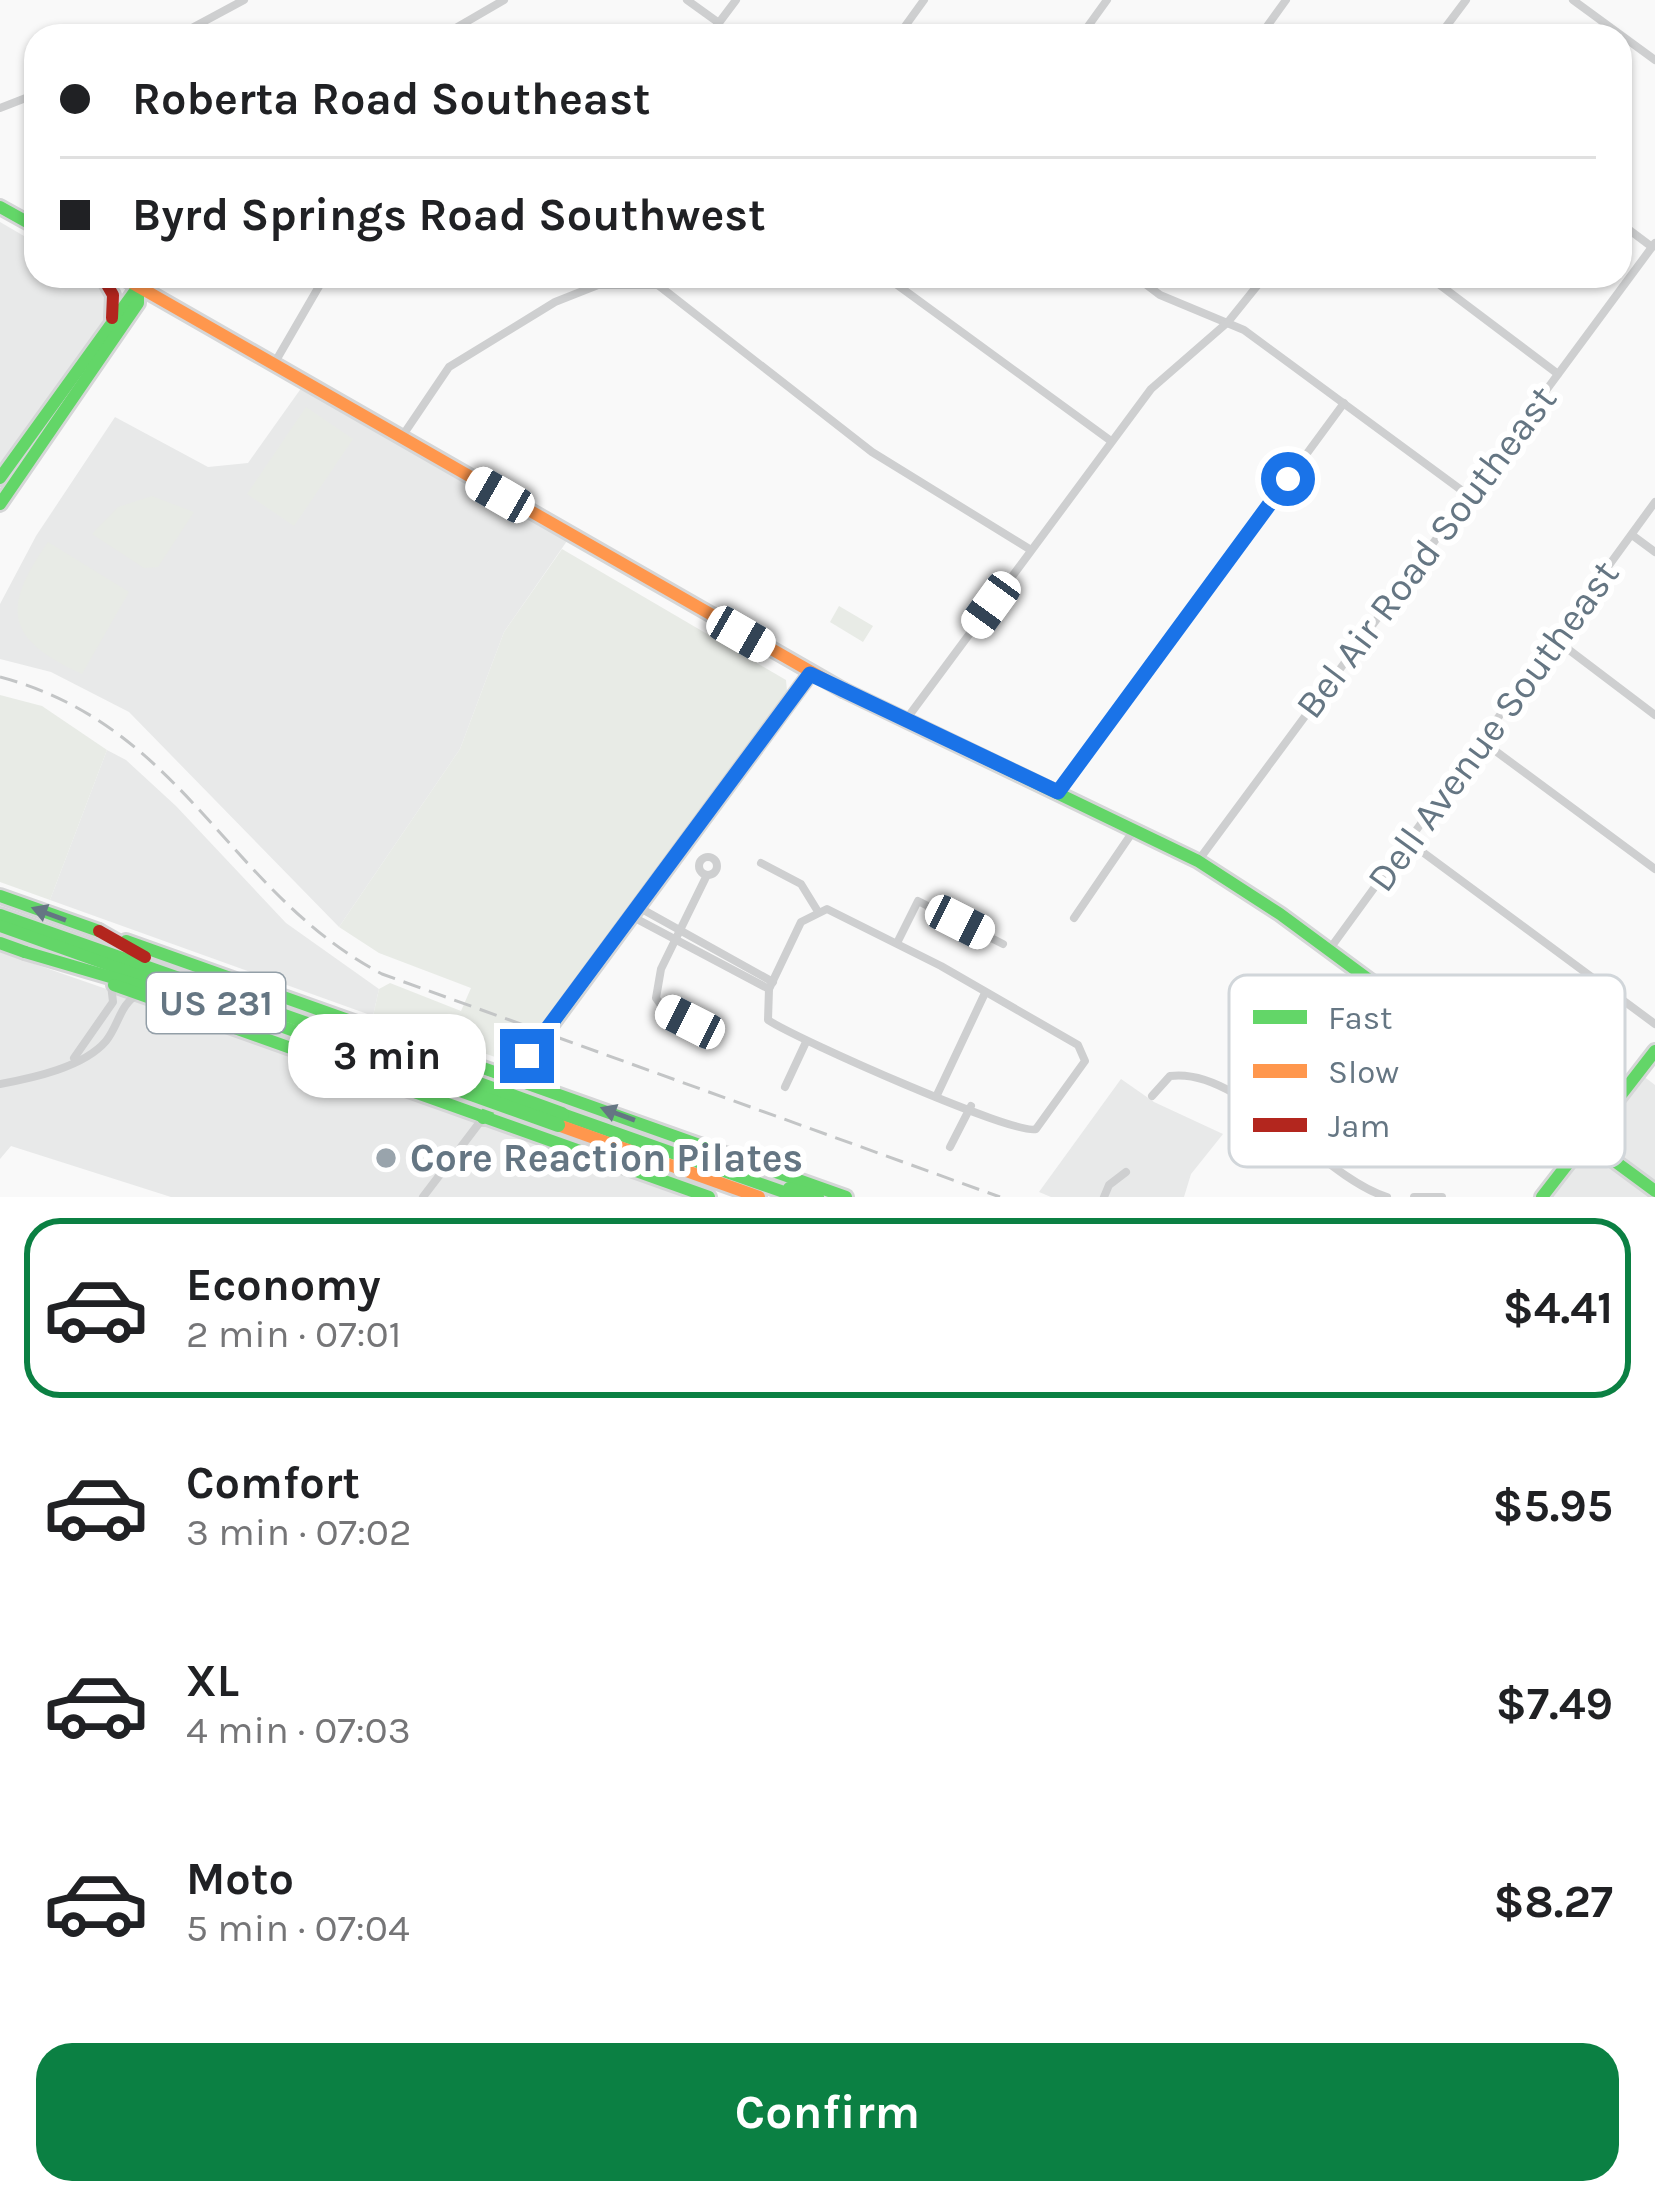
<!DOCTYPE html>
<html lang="en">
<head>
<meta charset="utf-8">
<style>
  body { margin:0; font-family:Karla,sans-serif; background:#f6f6f6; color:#202124; height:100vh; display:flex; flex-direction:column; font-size:45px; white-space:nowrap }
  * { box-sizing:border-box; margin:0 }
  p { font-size:39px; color:#757577 }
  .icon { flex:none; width:66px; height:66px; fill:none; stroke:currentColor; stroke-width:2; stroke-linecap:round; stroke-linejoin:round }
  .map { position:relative; height:1197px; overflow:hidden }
  .sheet { display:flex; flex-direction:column; background:#fff; flex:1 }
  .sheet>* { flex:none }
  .top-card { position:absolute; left:24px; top:24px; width:1608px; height:264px; border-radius:36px; box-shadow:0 3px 9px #0004; display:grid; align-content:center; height:264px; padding:0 36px; background:#fff }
  .end { position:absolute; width:54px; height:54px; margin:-27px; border:15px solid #1a73e8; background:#fff; box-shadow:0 0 0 6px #fff }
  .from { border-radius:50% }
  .bubble { position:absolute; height:84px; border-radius:36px; background:#fff; box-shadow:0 3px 9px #0004; font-size:39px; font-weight:700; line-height:84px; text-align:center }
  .car { position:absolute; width:36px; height:72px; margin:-36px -18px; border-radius:15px; box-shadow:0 0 9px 3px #0007; background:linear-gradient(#fff 24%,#345 0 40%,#fff 0 76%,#345 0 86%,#fff 0) }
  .top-card b { display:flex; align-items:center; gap:42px; height:114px; font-size:45px }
  .top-card b+b { border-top:3px solid #e0e0e0 }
  .top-card i { width:30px; height:30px; background:#202124 }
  ul { padding:21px 0 0; list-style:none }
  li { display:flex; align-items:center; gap:36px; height:180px; margin:0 24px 18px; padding:0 12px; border:6px solid transparent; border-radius:36px }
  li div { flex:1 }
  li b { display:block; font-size:45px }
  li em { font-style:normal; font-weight:700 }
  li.active { border-color:#0b8043 }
  li>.icon { width:108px; height:108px; stroke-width:1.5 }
  .cta { display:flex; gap:24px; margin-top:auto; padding:24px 36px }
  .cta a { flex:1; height:138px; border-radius:36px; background:#0b8043; color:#fff; font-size:48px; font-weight:700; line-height:138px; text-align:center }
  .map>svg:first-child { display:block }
</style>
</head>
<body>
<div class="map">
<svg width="1655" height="1197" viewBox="0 0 1655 1197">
  <rect width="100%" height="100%" fill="#f9f9f9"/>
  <g fill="#e8e9e9">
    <polygon points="0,222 36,243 36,276 92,276 104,283 111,299 108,317 0,471"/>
    <polygon points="302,387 567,541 504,632 460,749 339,927 129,712 51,672 0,659 0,604 36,536 115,417 208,467 248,463"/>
    <polygon points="107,750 126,760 176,806 286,923 379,989 373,1016 50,900"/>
    <polygon points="0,952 279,1049 694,1197 171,1197 11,1146 0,1159"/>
    <polygon points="1634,1069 1655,1085 1655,1197 1536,1197"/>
    <polygon points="1121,1079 1154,1102 1223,1134 1191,1174 1184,1197 1051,1197 1039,1192"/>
  </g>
  <g fill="#e8ebe6">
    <polygon points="306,407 353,439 294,526 247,494"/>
    <polygon points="152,496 194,512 158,567 144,568 92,534 118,507"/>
    <path d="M48 542 129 592 82 674C7 640 0 610 48 542Z"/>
    <polygon points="562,549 786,680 787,691 543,1025 510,1062 373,1016 379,989 390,983 461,1011 471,988 379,953 339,927 460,749 504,632"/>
    <polygon points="839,606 873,626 863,642 830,622"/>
    <polygon points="0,695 42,706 107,750 50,900 0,882"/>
  </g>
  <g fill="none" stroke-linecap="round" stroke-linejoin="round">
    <defs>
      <g id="fast">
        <polyline points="0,207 36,227"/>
        <polyline points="0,478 138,287"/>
        <polyline points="0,504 138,303 138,287"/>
        <polyline points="843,690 1198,861 1280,914 1655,1191"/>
        <polyline points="0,896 99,931"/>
        <polyline points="0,915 438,1069"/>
        <polyline points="0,926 432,1080"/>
        <polyline points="126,941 846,1197"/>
        <polyline points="0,943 25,952"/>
        <polyline points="25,952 158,991"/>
        <polyline points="114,985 709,1197"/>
        <polyline points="562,1114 798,1197"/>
        <polyline points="483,1118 810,674"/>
        <polyline points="789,1188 818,1197"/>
        <polyline points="1542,1197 1655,1051"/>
      </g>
      <g id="slow">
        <polyline points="120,276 843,690"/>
        <polyline points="558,1125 759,1197"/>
      </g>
      <g id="jam">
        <polyline points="102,276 113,295 112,318"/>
        <polyline points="99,931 145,957"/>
      </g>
    </defs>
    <use href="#fast" stroke="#d5d6d7" stroke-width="18"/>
    <use href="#slow" stroke="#d5d6d7" stroke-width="18"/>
    <use href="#jam" stroke="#d5d6d7" stroke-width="18"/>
    <g stroke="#cecfd0" stroke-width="8">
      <polyline points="687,0 719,23"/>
      <polyline points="1573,0 1655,60"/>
      <polyline points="177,36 244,0"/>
      <polyline points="442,36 504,0"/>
      <polyline points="709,36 736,0"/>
      <polyline points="898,36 924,0"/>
      <polyline points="1081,36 1107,0"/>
      <polyline points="1260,36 1286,0"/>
      <polyline points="1439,36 1466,0"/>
      <polyline points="0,108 36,94"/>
      <polyline points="1620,223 1652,247"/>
      <polyline points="885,276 1111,441"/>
      <polyline points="1135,276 1160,295 1244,330 1468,495"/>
      <polyline points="1428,276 1558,374"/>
      <polyline points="140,286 154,276"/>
      <polyline points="274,364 325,276"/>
      <polyline points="401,438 449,367 555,302 598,285 658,285 872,452 1031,550"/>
      <polyline points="1632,535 1655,552"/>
      <polyline points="1556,640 1655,715"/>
      <polyline points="905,721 1151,389 1228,322 1265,276"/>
      <polyline points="1482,741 1655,869"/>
      <polyline points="1058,792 1344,403"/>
      <polyline points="1409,842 1655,1024"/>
      <circle cx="708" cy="866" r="9"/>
      <polyline points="1198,861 1655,243"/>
      <polyline points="761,863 801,884 817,910"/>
      <polyline points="706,877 661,969 656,998 663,1008 717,1036"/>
      <polyline points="640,908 773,982"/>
      <path d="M827 909 941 966 1078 1045 1085 1061 1036 1129C1018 1137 798 1040 768 1020L769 989 801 922Z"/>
      <polyline points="633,917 769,989"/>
      <polyline points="1074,918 1134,830"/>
      <polyline points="897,943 918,901 1003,944"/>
      <polyline points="1329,950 1655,502"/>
      <polyline points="74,1058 113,1002 111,984"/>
      <path d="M0 1084C33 1078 84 1067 106 1041 119 1025 120 1003 139 994"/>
      <polyline points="785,1087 806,1042"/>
      <path d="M1152 1096 1170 1076C1240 1066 1323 1178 1387 1197"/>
      <polyline points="936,1097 985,993"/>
      <polyline points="950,1147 971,1106"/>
      <polyline points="423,1197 483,1118"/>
      <polyline points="1104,1197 1109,1185 1126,1172"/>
      <polyline points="1414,1197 1442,1197"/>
    </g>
    <use href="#fast" stroke="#63d668" stroke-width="12"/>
    <use href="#slow" stroke="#ff974d" stroke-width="12"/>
    <use href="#jam" stroke="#b3261e" stroke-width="12"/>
    <path stroke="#c3c5c6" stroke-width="3" stroke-dasharray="18 9" stroke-linecap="butt" d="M0 677C185 726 227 892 382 974L1000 1197"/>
    <defs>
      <g id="fast-bridge">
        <polyline points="438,1069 562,1114"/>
        <polyline points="432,1080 558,1125"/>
      </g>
    </defs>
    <use href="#fast-bridge" stroke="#d5d6d6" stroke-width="20" stroke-linecap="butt"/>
    <use href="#fast-bridge" stroke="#63d668" stroke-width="14"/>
  </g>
  <defs><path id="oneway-solid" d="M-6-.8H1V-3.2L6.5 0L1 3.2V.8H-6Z" transform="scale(3)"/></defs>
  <g fill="#657683">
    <use href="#oneway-solid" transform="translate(49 914) rotate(-160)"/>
    <use href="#oneway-solid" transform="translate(618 1114) rotate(-160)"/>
  </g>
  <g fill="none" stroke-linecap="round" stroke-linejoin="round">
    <polyline stroke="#1a73e8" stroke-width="15" points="527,1056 810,674 1058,792 1288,479"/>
  </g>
  <circle fill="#99a4ac" stroke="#fff" stroke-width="4.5" cx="386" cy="1158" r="12"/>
  <g text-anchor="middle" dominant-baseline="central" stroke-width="12" stroke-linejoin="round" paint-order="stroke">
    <rect fill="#fff" stroke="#939fa8" stroke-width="3" x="147" y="973" width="138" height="60" rx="9"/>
    <g font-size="36" font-weight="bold" fill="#657683">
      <text x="216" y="1003">US 231</text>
    </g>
    <g font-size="39" fill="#657683" stroke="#fff">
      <text transform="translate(1426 552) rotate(-53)">Bel Air Road Southeast</text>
      <text transform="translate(1493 726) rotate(-54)">Dell Avenue Southeast</text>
    </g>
    <g font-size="39" font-weight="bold" fill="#657683" stroke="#fff" text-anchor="start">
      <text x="410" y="1158">Core Reaction Pilates</text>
    </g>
  </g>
  <rect x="1229" y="975" width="396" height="192" rx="18" fill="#fff" stroke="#d1d6da" stroke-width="3"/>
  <rect x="1253" y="1010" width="54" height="14" fill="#63d668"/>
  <rect x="1253" y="1064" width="54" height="14" fill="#ff974d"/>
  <rect x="1253" y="1118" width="54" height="14" fill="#b3261e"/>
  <g font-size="33" fill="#657683">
    <text x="1328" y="1029">Fast</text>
    <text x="1328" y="1083">Slow</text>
    <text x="1328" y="1137">Jam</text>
  </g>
</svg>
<i class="end from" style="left:1288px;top:479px"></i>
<i class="end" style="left:527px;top:1056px"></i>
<div class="bubble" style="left:288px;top:1014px;width:198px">3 min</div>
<i class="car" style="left:500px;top:495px;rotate:300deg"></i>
<i class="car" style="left:991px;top:605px;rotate:216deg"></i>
<i class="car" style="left:741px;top:634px;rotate:120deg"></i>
<i class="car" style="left:960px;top:922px;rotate:117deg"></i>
<i class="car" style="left:690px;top:1022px;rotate:297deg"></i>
<div class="top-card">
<b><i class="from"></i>Roberta Road Southeast</b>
<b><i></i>Byrd Springs Road Southwest</b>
</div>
</div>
<section class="sheet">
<ul>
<li class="active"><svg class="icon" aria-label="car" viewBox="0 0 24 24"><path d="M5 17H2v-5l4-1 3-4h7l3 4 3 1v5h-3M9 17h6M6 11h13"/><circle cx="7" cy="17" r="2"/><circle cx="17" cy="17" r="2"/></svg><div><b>Economy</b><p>2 min · 07:01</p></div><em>$4.41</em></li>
<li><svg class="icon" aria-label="car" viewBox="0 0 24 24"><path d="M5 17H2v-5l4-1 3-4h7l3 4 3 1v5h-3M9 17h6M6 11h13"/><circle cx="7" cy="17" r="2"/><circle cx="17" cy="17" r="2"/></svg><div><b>Comfort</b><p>3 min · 07:02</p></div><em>$5.95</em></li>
<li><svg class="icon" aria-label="car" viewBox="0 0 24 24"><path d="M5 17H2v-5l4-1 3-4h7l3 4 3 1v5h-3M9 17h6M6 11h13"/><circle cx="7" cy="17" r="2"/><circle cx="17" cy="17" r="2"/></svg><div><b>XL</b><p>4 min · 07:03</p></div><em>$7.49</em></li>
<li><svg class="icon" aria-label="car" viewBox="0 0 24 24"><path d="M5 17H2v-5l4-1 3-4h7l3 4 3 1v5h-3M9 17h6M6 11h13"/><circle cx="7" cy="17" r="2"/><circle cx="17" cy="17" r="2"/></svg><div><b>Moto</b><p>5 min · 07:04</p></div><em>$8.27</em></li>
</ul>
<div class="cta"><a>Confirm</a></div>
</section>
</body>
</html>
